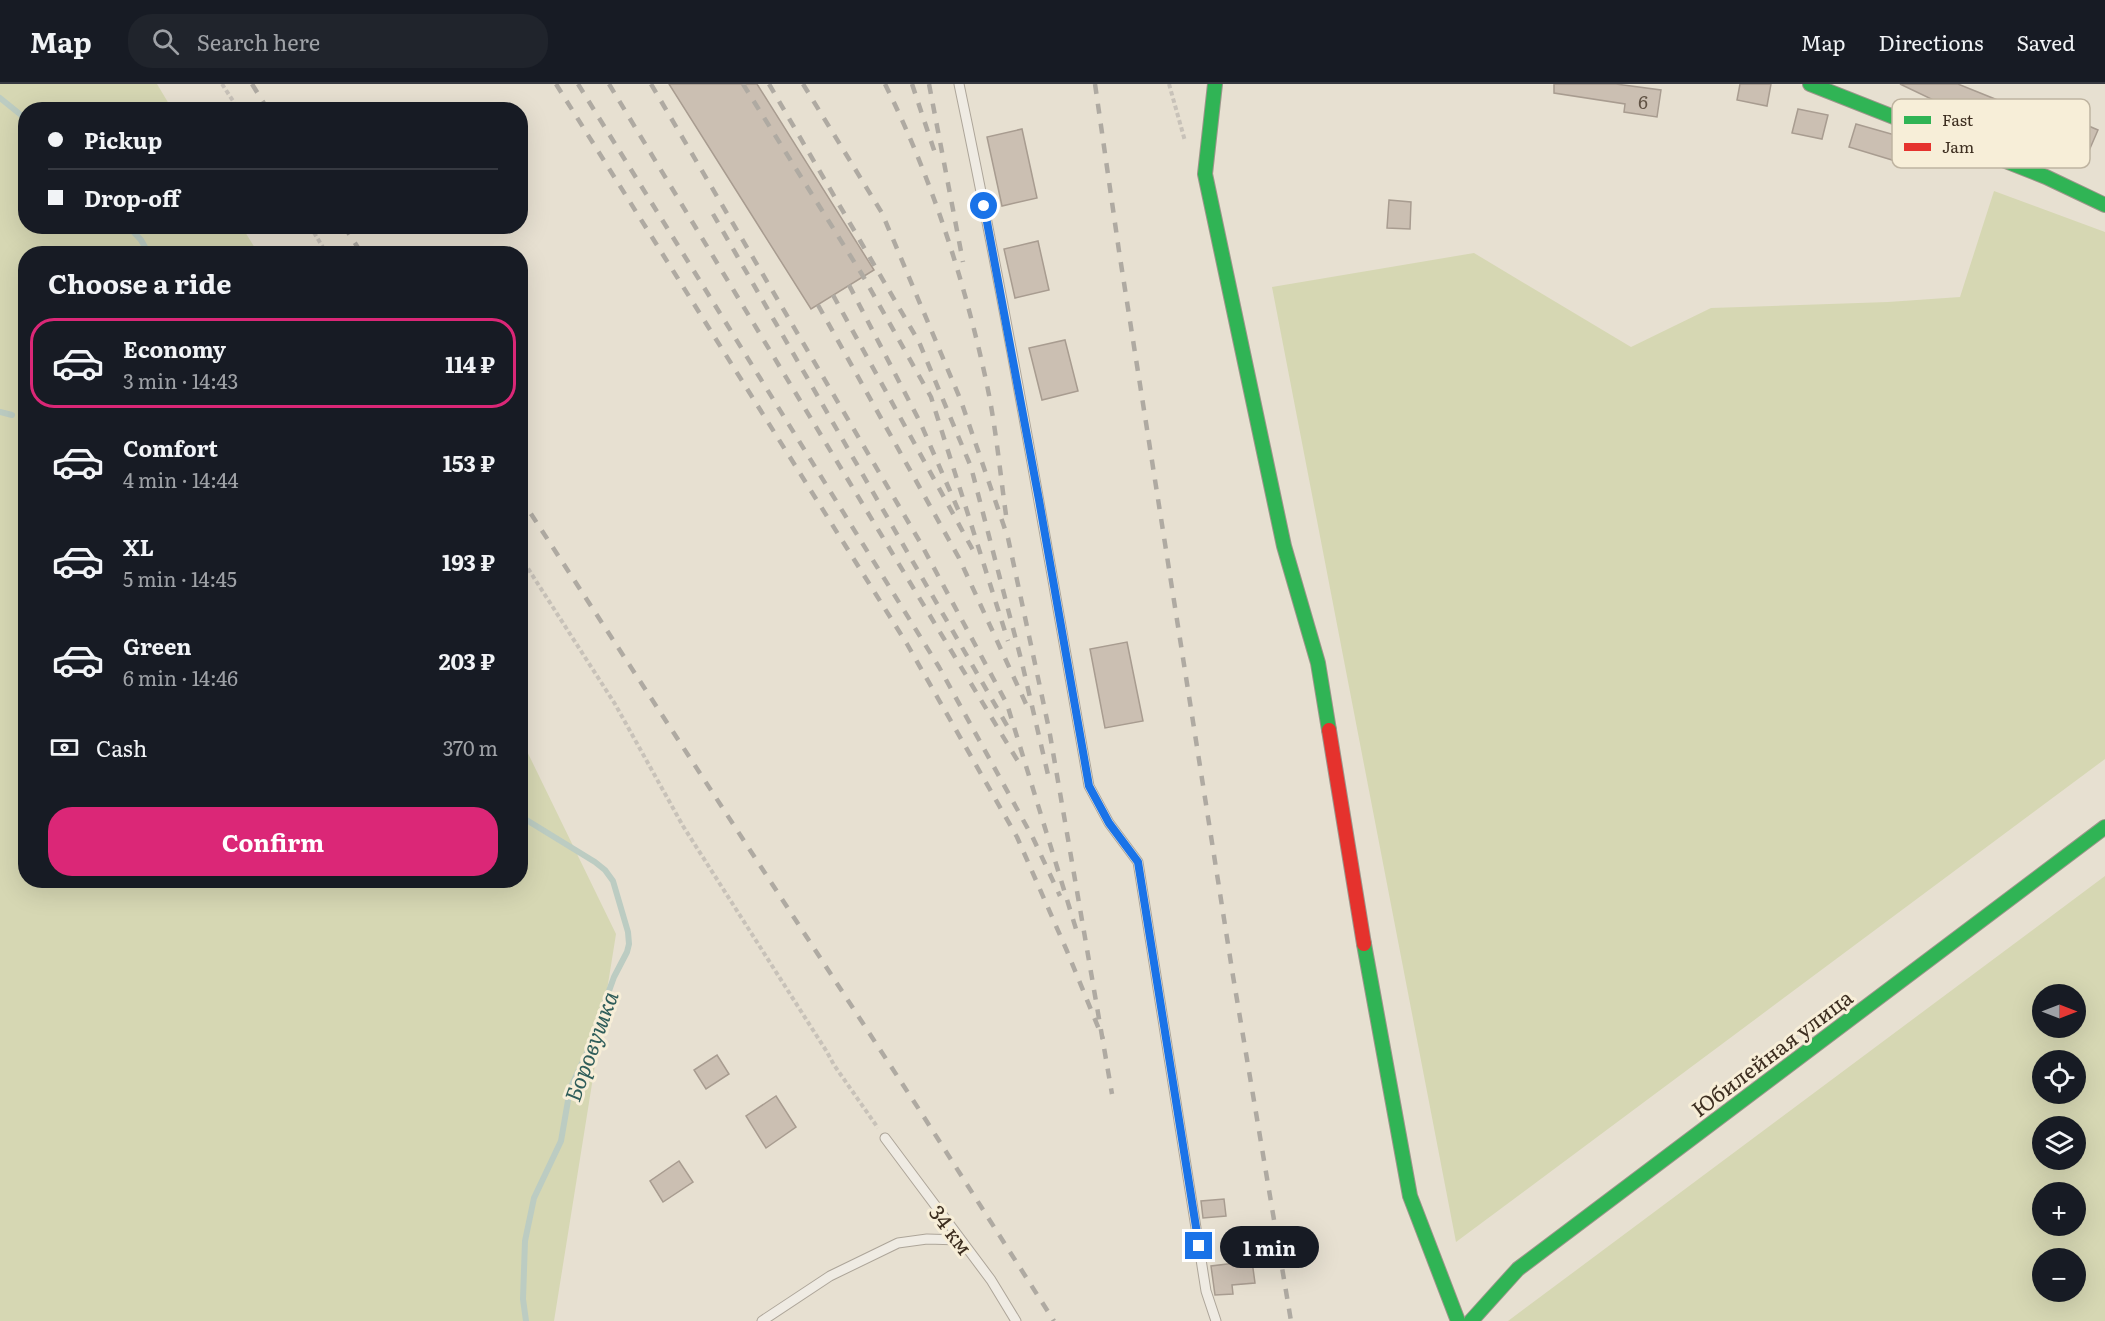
<!DOCTYPE html>
<html lang="en">
<head>
<meta charset="utf-8">
<style>
  body { margin:0; font-family:Literata,serif; background:#20242c; color:#f1f3f6; height:100vh; display:flex; flex-direction:column; font-size:22px; white-space:nowrap }
  * { box-sizing:border-box; margin:0 }
  p { font-size:20px; color:#9ea1a6 }
  .icon { flex:none; width:33px; height:33px; fill:none; stroke:currentColor; stroke-width:2; stroke-linecap:round; stroke-linejoin:round }
  .map { position:relative; flex:1; overflow:hidden }
  .details { position:absolute; left:18px; top:162px; width:510px; height:642px; display:flex; flex-direction:column; background:#171b24; border-radius:24px; box-shadow:0 6px 24px #0002 }
  .details>* { flex:none }
  .hud { position:absolute; left:18px; top:18px; width:510px; height:132px; border-radius:24px; box-shadow:0 6px 24px #0002; display:grid; align-content:center; height:132px; padding:0 30px; background:#171b24 }
  .needle { width:39px; rotate:90deg }
  .tools { position:absolute; left:2032px; top:900px; display:grid; gap:12px }
  .tools a { display:grid; place-items:center; width:54px; height:54px; border-radius:50%; background:#171b24; box-shadow:0 6px 24px #0002; font-size:30px }
  .end { position:absolute; width:27px; height:27px; margin:-14px; border:8px solid #1a73e8; background:#fff; box-shadow:0 0 0 3px #fff }
  .from { border-radius:50% }
  .bubble { position:absolute; height:42px; border-radius:21px; background:#171b24; box-shadow:0 6px 24px #0002; font-size:20px; font-weight:700; line-height:42px; text-align:center }
  .hud b { display:flex; align-items:center; gap:21px; height:57px; font-size:22px }
  .hud b+b { border-top:2px solid #363941 }
  .hud i { width:15px; height:15px; background:#f1f3f6 }
  ul { padding:0; list-style:none }
  li { display:flex; align-items:center; gap:18px; height:90px; margin:0 12px 9px; padding:0 18px; border:3px solid transparent; border-radius:24px }
  li div { flex:1 }
  li b { display:block; font-size:22px }
  li em { font-style:normal; font-weight:700 }
  li.selected { border-color:#db2777 }
  li>.icon { width:54px; height:54px; stroke-width:1.5 }
  h2 { padding:0 30px; font-size:27px; line-height:72px }
  .pay { display:flex; align-items:center; gap:15px; height:66px; padding:0 30px; font-size:22px }
  .pay p { margin-inline-start:auto }
  .button { display:flex; gap:12px; margin-top:auto; padding:12px 30px }
  .button a { flex:1; height:69px; border-radius:24px; background:#db2777; color:#fff; font-size:24px; font-weight:700; line-height:69px; text-align:center }
  header { display:flex; align-items:center; gap:36px; box-sizing:border-box; height:84px; padding:0 30px; background:#171b24; border-bottom:2px solid #363941 }
  header strong { font-size:28px }
  nav { display:flex; gap:33px; margin-inline-start:auto; font-size:21px }
  .search { width:420px; height:54px; background:#20242c; display:flex; align-items:center; gap:15px; box-sizing:border-box; padding:0 21px; border-radius:24px; color:#9ea1a6; font-size:22px }
  .map>svg:first-child { display:block }
</style>
</head>
<body>
<header>
<strong>Map</strong>
<div class="search"><svg class="icon" aria-label="search" viewBox="0 0 24 24"><circle cx="10" cy="10" r="6"/><path d="M15 15l6 6"/></svg>Search here</div>
<nav><a>Map</a><a>Directions</a><a>Saved</a></nav>
</header>
<div class="map">
<svg width="2105" height="1237" viewBox="0 0 2105 1237">
  <rect width="100%" height="100%" fill="#e7e0d1"/>
  <g fill="#d6d7b3" fill-rule="evenodd">
    <polygon points="0,0 157,0 172,25 26,26 26,142 242,143 258,169 26,170 26,796 520,796 521,655 616,850 554,1237 0,1237"/>
    <polygon points="1994,107 2105,148 2105,675 1456,1158 1272,203 1474,169 1631,263 1711,224 1888,218 1960,213"/>
    <path d="M2105 792V1237H1508ZM2043 910H2076V944H2043ZM2043 976H2076V1010H2043ZM2043 1042H2076V1076H2043ZM2043 1108H2076V1142H2043ZM2043 1174H2076V1208H2043Z"/>
  </g>
  <g fill="none" stroke-linecap="round" stroke-linejoin="round">
    <g stroke="#bcccc2" stroke-width="6">
      <polyline points="0,14 26,35"/>
      <polyline points="128,142 141,156 149,170"/>
      <polyline points="0,328 12,331"/>
      <polyline points="520,732 595,778 605,786 613,797 628,848 629,860 627,868 614,893 600,932 592,958 570,1005 561,1057 534,1114 525,1157 523,1215 526,1237"/>
    </g>
  </g>
  <g fill="#cbbfb2" stroke="#a89c90" stroke-width="1.5">
    <polygon points="669,0 757,0 874,186 811,225"/>
    <polygon points="1554,0 1616,0 1661,6 1657,33 1624,28 1625,20 1554,9"/>
    <polygon points="1740,0 1771,0 1767,22 1737,16"/>
    <polygon points="1900,0 1958,0 2000,17 1993,34 1953,17 1950,24"/>
    <polygon points="1798,25 1828,31 1822,55 1792,49"/>
    <polygon points="2030,28 2066,43 2070,34 2098,46 2088,69 2046,51 2040,63 2019,54"/>
    <polygon points="1856,40 1909,55 1902,79 1849,63"/>
    <polygon points="1022,45 1037,114 1002,122 987,53"/>
    <polygon points="1389,116 1411,118 1410,145 1387,144"/>
    <polygon points="1038,157 1049,206 1015,214 1004,165"/>
    <polygon points="1065,256 1078,307 1042,316 1029,264"/>
    <polygon points="1127,558 1143,637 1105,644 1090,565"/>
    <polygon points="717,971 729,990 706,1005 694,986"/>
    <polygon points="776,1012 796,1043 766,1064 746,1032"/>
    <polygon points="679,1077 693,1098 663,1118 650,1097"/>
    <polygon points="1224,1115 1226,1132 1203,1134 1201,1117"/>
    <polygon points="1252,1177 1255,1199 1232,1201 1233,1210 1215,1211 1211,1182"/>
  </g>
  <g fill="none" stroke-linecap="round" stroke-linejoin="round">
    <defs>
      <g id="lane">
        <path d="M959 0C1008 233 1048 468 1089 702L1109 739 1138 778 1206 1207 1216 1237"/>
        <polyline points="885,1054 991,1196 1016,1237"/>
        <polyline points="762,1237 830,1192 898,1159 927,1155 960,1156"/>
      </g>
      <g id="fast">
        <polyline points="1215,0 1205,90 1284,462 1318,579 1329,646"/>
        <polyline points="1810,0 2046,93 2105,121"/>
        <polyline points="1364,860 1410,1112 1458,1237"/>
        <polyline points="1471,1237 1518,1185 2105,743"/>
      </g>
      <polyline id="jam" points="1329,646 1364,860"/>
    </defs>
    <use href="#lane" stroke="#ada599" stroke-width="11"/>
    <use href="#fast" stroke="#9c958a" stroke-width="16"/>
    <use href="#jam" stroke="#9c958a" stroke-width="16"/>
    <g stroke="#c8c2b9" stroke-width="4" stroke-dasharray="4.5 3" stroke-linecap="butt">
      <polyline points="222,0 239,26"/>
      <polyline points="1169,0 1185,57"/>
      <polyline points="310,142 327,170"/>
      <polyline points="520,472 615,620 683,742 827,968 834,981 878,1044"/>
    </g>
    <use href="#lane" stroke="#efebe3" stroke-width="9"/>
    <use href="#fast" stroke="#30b455" stroke-width="14"/>
    <use href="#jam" stroke="#e5322d" stroke-width="14"/>
    <g stroke="#afaaa2" stroke-width="4.5" stroke-dasharray="10 10" stroke-linecap="butt">
      <polyline points="252,0 268,26"/>
      <polyline points="556,0 907,560 1017,753 1067,867 1103,955"/>
      <polyline points="578,0 939,583 1033,754 1060,812"/>
      <polyline points="609,0 1022,684"/>
      <polyline points="651,0 920,458 1007,620 1076,845"/>
      <polyline points="743,0 863,192 931,313 1008,557"/>
      <polyline points="769,0 919,258 971,383 1022,579 1049,695"/>
      <polyline points="803,0 882,129 961,317 1008,454 1049,645 1112,1010"/>
      <path d="M885 0C932 95 965 198 987 301 996 344 1000 388 1006 431"/>
      <polyline points="912,0 935,69"/>
      <polyline points="929,0 963,178"/>
      <polyline points="1095,0 1119,167 1233,892 1291,1237"/>
      <polyline points="713,130 1009,645"/>
      <polyline points="344,142 362,170"/>
      <polyline points="849,201 920,338 960,430"/>
      <polyline points="833,211 974,468"/>
      <polyline points="818,221 959,474 1026,620"/>
      <polyline points="520,413 922,1030 1054,1237"/>
    </g>
  </g>
  <g fill="none" stroke-linecap="round" stroke-linejoin="round">
    <polyline stroke="#1a73e8" stroke-width="8" points="984,122 1039,416 1089,702 1109,739 1138,778 1199,1162"/>
  </g>
  <g text-anchor="middle" dominant-baseline="central" stroke-width="6" stroke-linejoin="round" paint-order="stroke">
    <g font-size="18" fill="#605244">
      <text x="1643" y="17">6</text>
    </g>
    <g font-size="21" fill="#3d2e20" stroke="#f7eed8">
      <text transform="translate(1771 968) rotate(-37)">Юбилейная улица</text>
      <text transform="translate(952 1145) rotate(53)">34 км</text>
    </g>
    <g font-size="22" font-style="italic" fill="#2f5d5a" stroke="#f7eed8">
      <text transform="translate(590 962) rotate(-70)">Боровушка</text>
    </g>
  </g>
  <rect x="1892" y="15" width="198" height="69" rx="9" fill="#f7eed8" stroke="#bfb4a1" stroke-width="1.5"/>
  <rect x="1904" y="32" width="27" height="8" fill="#30b455"/>
  <rect x="1904" y="59" width="27" height="8" fill="#e5322d"/>
  <g font-size="16" fill="#3d2e20">
    <text x="1942" y="42">Fast</text>
    <text x="1942" y="69">Jam</text>
  </g>
</svg>
<div class="tools">
<a><svg class="needle" viewBox="-14 -14 28 28"><path d="M0-13l5 13h-10z" fill="#e53935"/><path d="M0 13l5-13h-10z" fill="#9ea1a6"/></svg></a>
<a><svg class="icon" aria-label="locate" viewBox="0 0 24 24"><circle cx="12" cy="12" r="6"/><path d="M12 2v4M12 18v4M2 12h4M18 12h4"/></svg></a>
<a><svg class="icon" aria-label="layers" viewBox="0 0 24 24"><path d="M12 4l9 5-9 5-9-5zM3 14l9 5 9-5"/></svg></a>
<a>+</a>
<a>−</a>
</div>
<i class="end from" style="left:984px;top:122px"></i>
<i class="end" style="left:1199px;top:1162px"></i>
<div class="bubble" style="left:1220px;top:1142px;width:99px">1 min</div>
<div class="hud">
<b><i class="from"></i>Pickup</b>
<b><i></i>Drop-off</b>
</div>
<section class="details">
<h2>Choose a ride</h2>
<ul>
<li class="selected"><svg class="icon" aria-label="car" viewBox="0 0 24 24"><path d="M5 17H2v-5l4-1 3-4h7l3 4 3 1v5h-3M9 17h6M6 11h13"/><circle cx="7" cy="17" r="2"/><circle cx="17" cy="17" r="2"/></svg><div><b>Economy</b><p>3 min · 14:43</p></div><em>114 ₽</em></li>
<li><svg class="icon" aria-label="car" viewBox="0 0 24 24"><path d="M5 17H2v-5l4-1 3-4h7l3 4 3 1v5h-3M9 17h6M6 11h13"/><circle cx="7" cy="17" r="2"/><circle cx="17" cy="17" r="2"/></svg><div><b>Comfort</b><p>4 min · 14:44</p></div><em>153 ₽</em></li>
<li><svg class="icon" aria-label="car" viewBox="0 0 24 24"><path d="M5 17H2v-5l4-1 3-4h7l3 4 3 1v5h-3M9 17h6M6 11h13"/><circle cx="7" cy="17" r="2"/><circle cx="17" cy="17" r="2"/></svg><div><b>XL</b><p>5 min · 14:45</p></div><em>193 ₽</em></li>
<li><svg class="icon" aria-label="car" viewBox="0 0 24 24"><path d="M5 17H2v-5l4-1 3-4h7l3 4 3 1v5h-3M9 17h6M6 11h13"/><circle cx="7" cy="17" r="2"/><circle cx="17" cy="17" r="2"/></svg><div><b>Green</b><p>6 min · 14:46</p></div><em>203 ₽</em></li>
</ul>
<div class="pay"><svg class="icon" aria-label="cash" viewBox="0 0 24 24"><path d="M3 7h18v10H3z"/><circle cx="12" cy="12" r="2"/></svg>Cash<p>370 m</p></div>
<div class="button"><a>Confirm</a></div>
</section>
</div>
</body>
</html>
